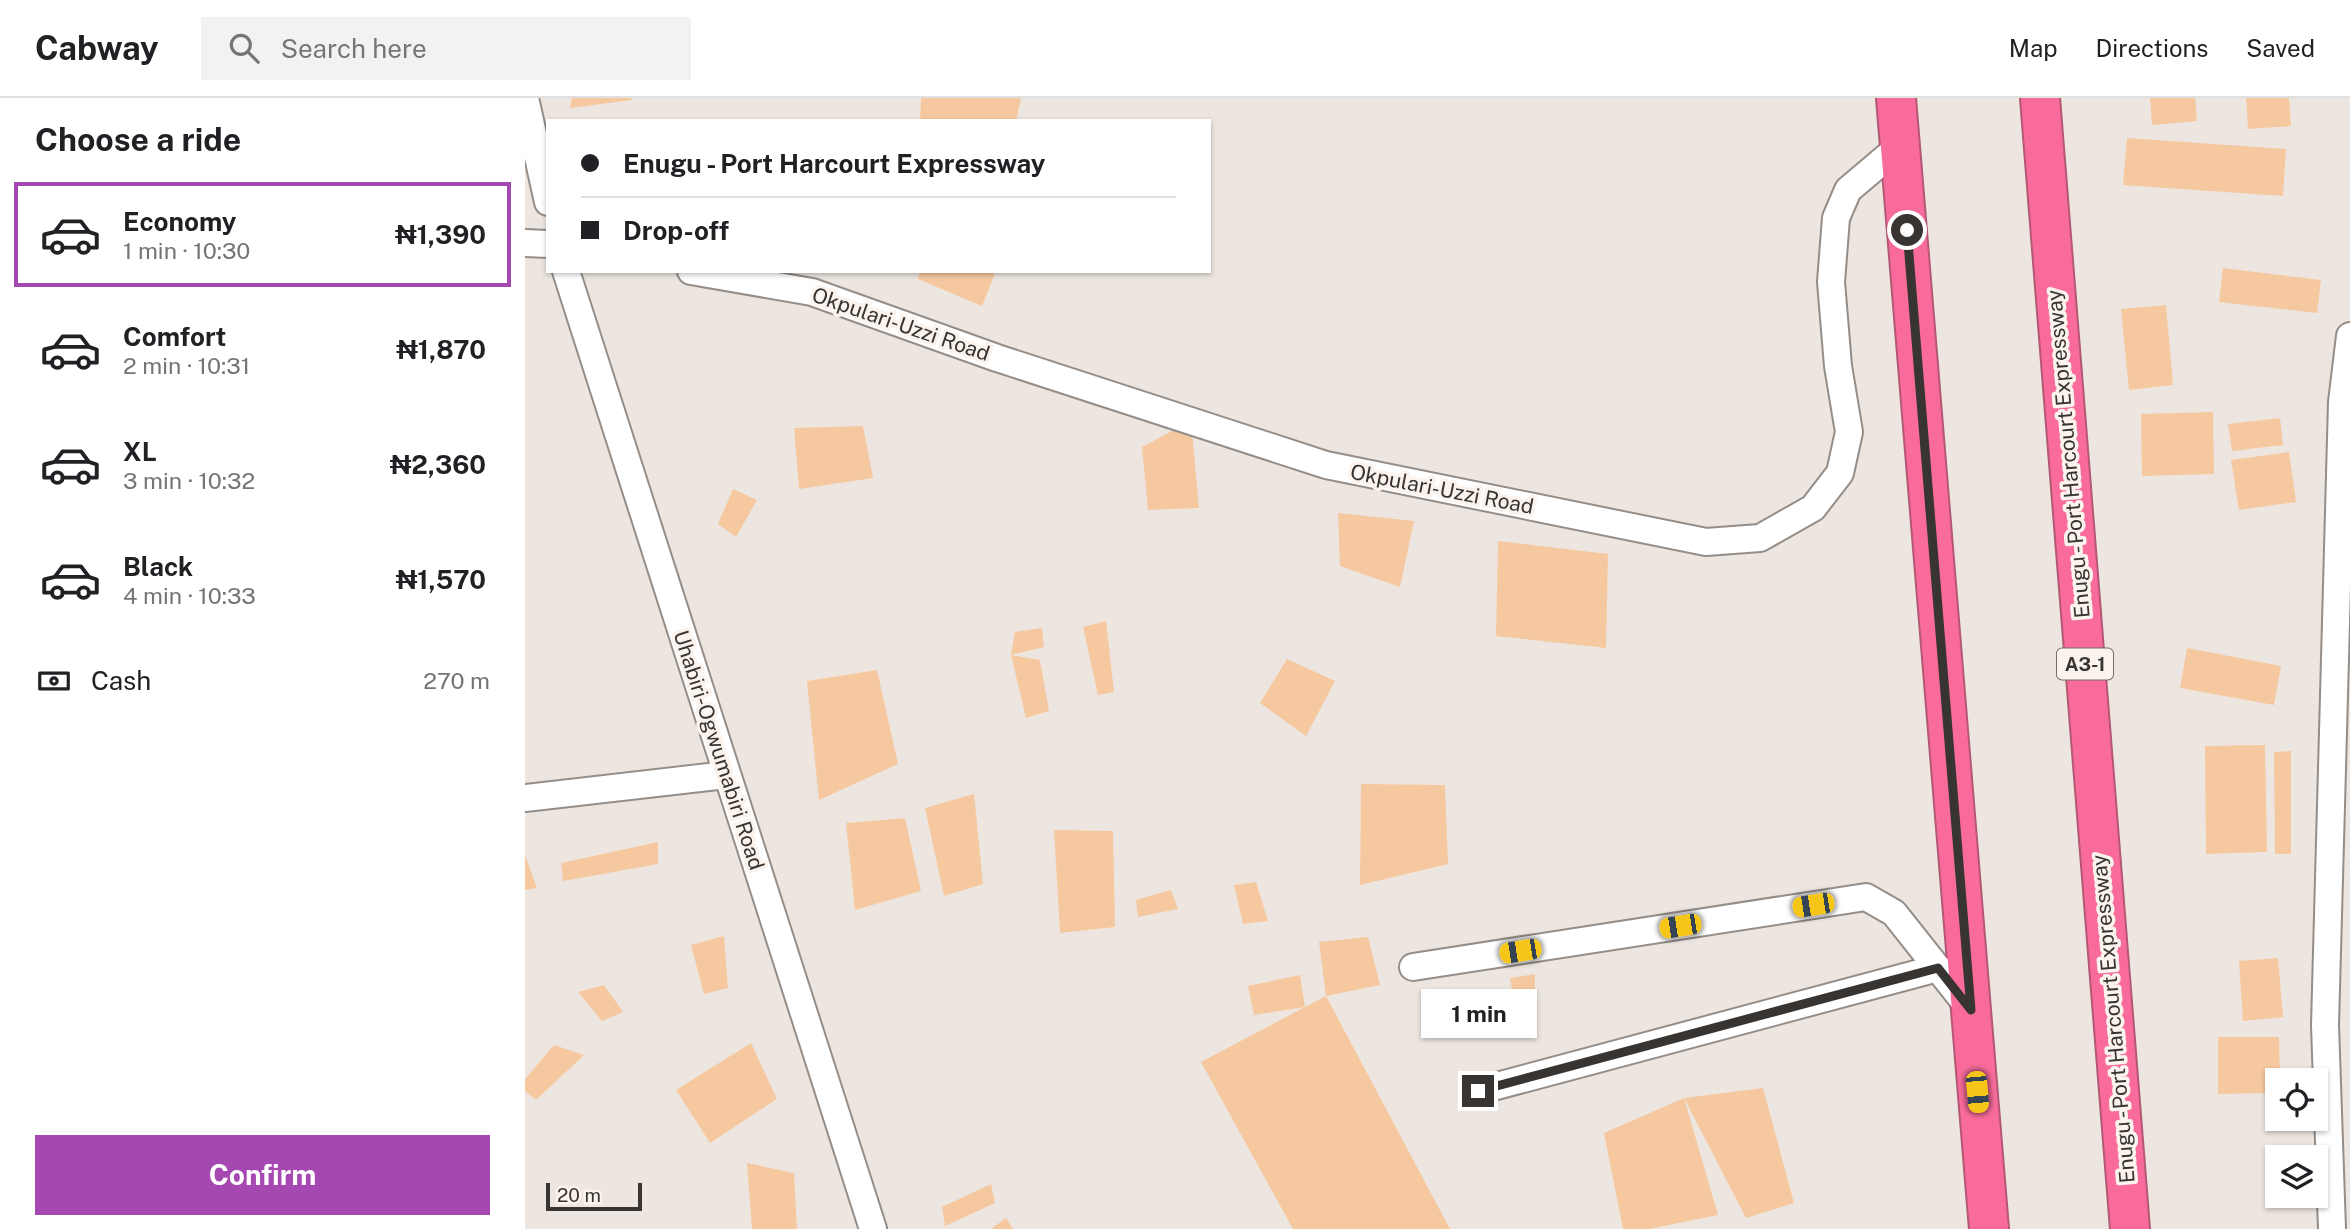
<!DOCTYPE html>
<html lang="en">
<head>
<meta charset="utf-8">
<style>
  body { margin:0; font-family:"Public Sans",sans-serif; background:#f2f2f2; color:#202124; height:100vh; display:flex; flex-direction:column; font-size:26px; white-space:nowrap }
  * { box-sizing:border-box; margin:0 }
  p { font-size:23px; color:#757577 }
  .icon { flex:none; width:38px; height:38px; fill:none; stroke:currentColor; stroke-width:2; stroke-linecap:round; stroke-linejoin:round }
  .map { position:relative; flex:1; overflow:hidden }
  .panel { display:flex; flex-direction:column; background:#fff; width:525px }
  .panel>* { flex:none }
  .top-card { position:absolute; left:21px; top:21px; width:665px; height:154px; border-radius:0px; box-shadow:0 2px 5px #0004; display:grid; align-content:center; height:154px; padding:0 35px; background:#fff }
  .tools { position:absolute; left:1740px; top:970px; display:grid; gap:14px }
  .tools a { display:grid; place-items:center; width:63px; height:63px; border-radius:0px; background:#fff; box-shadow:0 2px 5px #0004; font-size:35px }
  .scale { position:absolute; left:21px; bottom:18px; width:96px; box-sizing:border-box; padding-left:7px; border:4px solid #373431; border-top:0; font-size:19px; line-height:24px; white-space:nowrap; color:#373431; -webkit-text-stroke:5px #fbf3ed; paint-order:stroke }
  .end { position:absolute; width:32px; height:32px; margin:-16px; border:9px solid #373431; background:#fff; box-shadow:0 0 0 4px #fff }
  .from { border-radius:50% }
  .bubble { position:absolute; height:49px; border-radius:0px; background:#fff; box-shadow:0 2px 5px #0004; font-size:23px; font-weight:700; line-height:49px; text-align:center }
  .car { position:absolute; width:21px; height:42px; margin:-21px -10px; border-radius:9px; box-shadow:0 0 5px 2px #0007; background:linear-gradient(#f5c518 24%,#345 0 40%,#f5c518 0 76%,#345 0 86%,#f5c518 0) }
  .top-card b { display:flex; align-items:center; gap:24px; height:66px; font-size:26px }
  .top-card b+b { border-top:2px solid #e0e0e0 }
  .top-card i { width:18px; height:18px; background:#202124 }
  ul { padding:0; list-style:none }
  li { display:flex; align-items:center; gap:21px; height:105px; margin:0 14px 10px; padding:0 21px; border:4px solid transparent; border-radius:0px }
  li div { flex:1 }
  li b { display:block; font-size:26px }
  li em { font-style:normal; font-weight:700 }
  li.current { border-color:#a548b2 }
  li>.icon { width:63px; height:63px; stroke-width:1.5 }
  h2 { padding:0 35px; font-size:32px; line-height:84px }
  .pay { display:flex; align-items:center; gap:18px; height:77px; padding:0 35px; font-size:26px }
  .pay p { margin-inline-start:auto }
  .primary-button { display:flex; gap:14px; margin-top:auto; padding:14px 35px }
  .primary-button a { flex:1; height:80px; border-radius:0px; background:#a548b2; color:#fff; font-size:28px; font-weight:700; line-height:80px; text-align:center }
  header { display:flex; align-items:center; gap:42px; box-sizing:border-box; height:98px; padding:0 35px; background:#fff; border-bottom:2px solid #e0e0e0 }
  header strong { font-size:33px }
  nav { display:flex; gap:38px; margin-inline-start:auto; font-size:24px }
  .search { width:490px; height:63px; background:#f2f2f2; display:flex; align-items:center; gap:18px; box-sizing:border-box; padding:0 24px; border-radius:0px; color:#757577; font-size:26px }
  main { display:flex; flex:1; min-height:0 }
  .map>svg:first-child { display:block }
</style>
</head>
<body>
<header>
<strong>Cabway</strong>
<div class="search"><svg class="icon" aria-label="search" viewBox="0 0 24 24"><circle cx="10" cy="10" r="6"/><path d="M15 15l6 6"/></svg>Search here</div>
<nav><a>Map</a><a>Directions</a><a>Saved</a></nav>
</header>
<main>
<section class="panel">
<h2>Choose a ride</h2>
<ul>
<li class="current"><svg class="icon" aria-label="car" viewBox="0 0 24 24"><path d="M5 17H2v-5l4-1 3-4h7l3 4 3 1v5h-3M9 17h6M6 11h13"/><circle cx="7" cy="17" r="2"/><circle cx="17" cy="17" r="2"/></svg><div><b>Economy</b><p>1 min · 10:30</p></div><em>₦1,390</em></li>
<li><svg class="icon" aria-label="car" viewBox="0 0 24 24"><path d="M5 17H2v-5l4-1 3-4h7l3 4 3 1v5h-3M9 17h6M6 11h13"/><circle cx="7" cy="17" r="2"/><circle cx="17" cy="17" r="2"/></svg><div><b>Comfort</b><p>2 min · 10:31</p></div><em>₦1,870</em></li>
<li><svg class="icon" aria-label="car" viewBox="0 0 24 24"><path d="M5 17H2v-5l4-1 3-4h7l3 4 3 1v5h-3M9 17h6M6 11h13"/><circle cx="7" cy="17" r="2"/><circle cx="17" cy="17" r="2"/></svg><div><b>XL</b><p>3 min · 10:32</p></div><em>₦2,360</em></li>
<li><svg class="icon" aria-label="car" viewBox="0 0 24 24"><path d="M5 17H2v-5l4-1 3-4h7l3 4 3 1v5h-3M9 17h6M6 11h13"/><circle cx="7" cy="17" r="2"/><circle cx="17" cy="17" r="2"/></svg><div><b>Black</b><p>4 min · 10:33</p></div><em>₦1,570</em></li>
</ul>
<div class="pay"><svg class="icon" aria-label="cash" viewBox="0 0 24 24"><path d="M3 7h18v10H3z"/><circle cx="12" cy="12" r="2"/></svg>Cash<p>270 m</p></div>
<div class="primary-button"><a>Confirm</a></div>
</section>
<div class="map">
<svg width="1825" height="1131" viewBox="0 0 1825 1131">
  <rect width="100%" height="100%" fill="#ede6e0"/>
  <g fill="#f6c89f">
    <polygon points="47,0 106,0 107,2 45,10"/>
    <polygon points="396,0 496,0 491,23 395,23"/>
    <polygon points="1625,0 1670,0 1672,23 1627,27"/>
    <polygon points="1721,0 1764,0 1766,28 1723,31"/>
    <polygon points="1602,40 1761,51 1758,98 1598,87"/>
    <polygon points="1698,170 1796,182 1792,215 1694,204"/>
    <polygon points="395,173 471,173 457,208 393,181"/>
    <polygon points="1641,207 1648,287 1604,292 1596,211"/>
    <polygon points="1688,314 1689,376 1617,378 1616,316"/>
    <polygon points="1755,320 1758,347 1707,353 1703,326"/>
    <polygon points="666,323 674,410 623,412 617,349"/>
    <polygon points="338,328 348,380 274,391 269,330"/>
    <polygon points="1764,354 1771,404 1714,412 1706,362"/>
    <polygon points="208,391 232,402 211,439 193,426"/>
    <polygon points="813,415 889,423 875,489 815,468"/>
    <polygon points="973,443 1083,456 1081,550 971,538"/>
    <polygon points="581,523 589,594 573,597 558,529"/>
    <polygon points="517,530 519,549 486,557 515,562 524,613 501,620 486,557 490,534"/>
    <polygon points="1662,550 1756,568 1749,607 1655,590"/>
    <polygon points="762,561 810,583 781,638 735,605"/>
    <polygon points="352,572 373,666 294,702 282,583"/>
    <polygon points="1740,647 1742,754 1681,756 1680,648"/>
    <polygon points="1766,653 1766,756 1750,756 1749,654"/>
    <polygon points="836,686 920,687 923,766 835,787"/>
    <polygon points="449,696 458,786 419,798 400,710"/>
    <polygon points="380,720 396,793 330,812 321,725"/>
    <polygon points="529,732 588,733 590,829 535,835"/>
    <polygon points="133,744 133,766 38,783 36,765"/>
    <polygon points="0,757 12,790 0,792"/>
    <polygon points="731,784 743,823 718,826 709,787"/>
    <polygon points="646,792 653,811 613,819 611,802"/>
    <polygon points="199,838 203,890 179,896 166,847"/>
    <polygon points="843,839 855,887 801,898 794,844"/>
    <polygon points="1753,860 1758,919 1718,923 1714,863"/>
    <polygon points="1010,876 1010,892 988,897 985,880"/>
    <polygon points="775,877 780,909 801,898 925,1131 768,1131 676,964 780,909 729,917 723,888"/>
    <polygon points="79,887 98,914 77,923 53,894"/>
    <polygon points="1693,939 1754,939 1755,982 1752,982 1752,995 1693,996"/>
    <polygon points="226,945 252,1001 185,1045 151,992"/>
    <polygon points="29,947 59,957 11,1002 0,993 0,981"/>
    <polygon points="1238,990 1269,1105 1221,1120 1159,1000"/>
    <polygon points="1159,1000 1193,1117 1124,1131 1098,1131 1079,1035"/>
    <polygon points="222,1065 269,1075 272,1131 227,1131"/>
    <polygon points="466,1086 470,1105 420,1128 417,1109"/>
    <polygon points="481,1120 488,1131 466,1131"/>
  </g>
  <g fill="none" stroke-linecap="round" stroke-linejoin="round">
    <defs>
      <g id="street">
        <polyline points="0,0 23,104"/>
        <polyline points="0,145 23,146"/>
        <polyline points="41,173 348,1131"/>
        <polyline points="166,173 287,194 472,260 801,367 1181,444 1235,440 1288,410 1315,375 1324,334 1313,268 1306,184 1311,120 1323,92 1375,48"/>
        <polyline points="0,700 201,677"/>
        <polyline points="888,869 1341,799 1369,815 1446,912"/>
        <polyline points="953,993 1413,870"/>
        <polyline points="1807,1131 1800,927 1817,304 1825,238"/>
      </g>
      <g id="highway">
        <polyline points="1371,0 1464,1131"/>
        <polyline points="1515,0 1605,1131"/>
      </g>
    </defs>
    <use href="#street" stroke="#948d88" stroke-width="30"/>
    <use href="#highway" stroke="#b45875" stroke-width="42"/>
    <use href="#street" stroke="#fff" stroke-width="26"/>
    <use href="#highway" stroke="#f86b9a" stroke-width="38"/>
  </g>
  <g fill="none" stroke-linecap="round" stroke-linejoin="round">
    <polyline stroke="#373431" stroke-width="9" points="953,993 1413,870 1446,912 1382,132"/>
  </g>
  <g text-anchor="middle" dominant-baseline="central" stroke-width="7" stroke-linejoin="round" paint-order="stroke">
    <rect fill="#fbf3ed" stroke="#726d69" stroke-width="2" x="1532" y="550.5" width="56" height="31" rx="5"/>
    <g font-size="19" font-weight="bold" fill="#373431">
      <text x="1560" y="566">A3-1</text>
    </g>
    <g font-size="21" fill="#373431" stroke="#fbf3ed">
      <text transform="translate(376 226) rotate(19)">Okpulari-Uzzi Road</text>
      <text transform="translate(1543 356) rotate(-95)">Enugu - Port Harcourt Expressway</text>
      <text transform="translate(917 391) rotate(11)">Okpulari-Uzzi Road</text>
      <text transform="translate(194 652) rotate(72)">Uhabiri-Ogwumabiri Road</text>
      <text transform="translate(1588 921) rotate(-95)">Enugu - Port Harcourt Expressway</text>
    </g>
  </g>
</svg>
<div class="tools">
<a><svg class="icon" aria-label="locate" viewBox="0 0 24 24"><circle cx="12" cy="12" r="6"/><path d="M12 2v4M12 18v4M2 12h4M18 12h4"/></svg></a>
<a><svg class="icon" aria-label="layers" viewBox="0 0 24 24"><path d="M12 4l9 5-9 5-9-5zM3 14l9 5 9-5"/></svg></a>
</div>
<div class="scale">20 m</div>
<i class="end from" style="left:1382px;top:132px"></i>
<i class="end" style="left:953px;top:993px"></i>
<div class="bubble" style="left:896px;top:891px;width:116px">1 min</div>
<i class="car" style="left:1288px;top:807px;rotate:261deg"></i>
<i class="car" style="left:1155px;top:828px;rotate:261deg"></i>
<i class="car" style="left:995px;top:853px;rotate:261deg"></i>
<i class="car" style="left:1452px;top:994px;rotate:175deg"></i>
<div class="top-card">
<b><i class="from"></i>Enugu - Port Harcourt Expressway</b>
<b><i></i>Drop-off</b>
</div>
</div>
</main>
</body>
</html>
